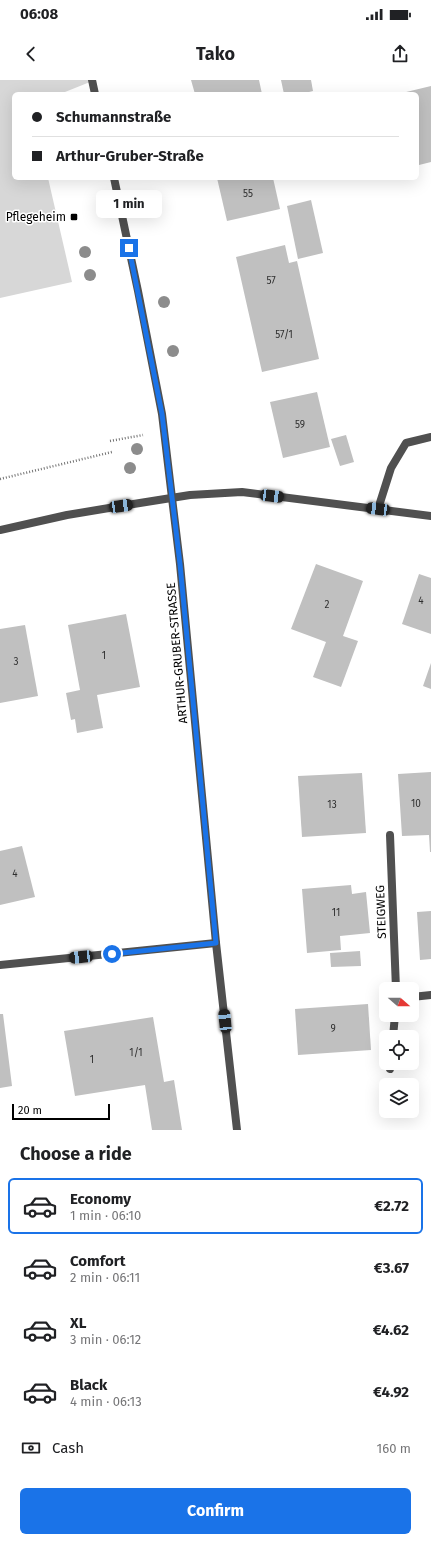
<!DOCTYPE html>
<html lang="en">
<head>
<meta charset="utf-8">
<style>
  body { margin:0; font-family:"Fira Sans",sans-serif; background:#f2f2f2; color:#202124; height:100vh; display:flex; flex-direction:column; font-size:15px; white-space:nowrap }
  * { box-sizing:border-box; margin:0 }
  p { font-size:13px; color:#757577 }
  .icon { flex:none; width:22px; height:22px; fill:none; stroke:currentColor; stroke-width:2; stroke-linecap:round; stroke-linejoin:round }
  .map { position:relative; height:1050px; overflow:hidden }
  .drawer { display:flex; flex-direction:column; background:#fff; flex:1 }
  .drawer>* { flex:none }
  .hud { position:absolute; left:12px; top:12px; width:407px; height:88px; border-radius:6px; box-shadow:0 4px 16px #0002; display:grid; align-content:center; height:88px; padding:0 20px; background:#fff }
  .needle { width:26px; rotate:110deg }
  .tools { position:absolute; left:379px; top:902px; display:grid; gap:8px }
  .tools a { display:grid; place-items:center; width:40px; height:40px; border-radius:6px; background:#fff; box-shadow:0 4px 16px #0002; font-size:20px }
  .scale { position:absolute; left:12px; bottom:10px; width:98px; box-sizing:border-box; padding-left:4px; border:2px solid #000; border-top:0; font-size:11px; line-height:14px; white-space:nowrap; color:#000; -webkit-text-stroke:3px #fff; paint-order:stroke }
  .end { position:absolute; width:18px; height:18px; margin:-9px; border:5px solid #1a73e8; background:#fff; box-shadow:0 0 0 2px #fff }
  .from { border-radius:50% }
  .bubble { position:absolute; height:28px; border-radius:6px; background:#fff; box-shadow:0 4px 16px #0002; font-size:13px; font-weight:700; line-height:28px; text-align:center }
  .car { position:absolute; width:12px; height:24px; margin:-12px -6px; border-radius:5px; box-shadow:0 0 3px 1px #0007; background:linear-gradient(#222 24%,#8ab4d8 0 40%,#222 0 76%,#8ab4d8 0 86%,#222 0) }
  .hud b { display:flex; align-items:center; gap:14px; height:38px; font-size:15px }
  .hud b+b { border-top:1px solid #e0e0e0 }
  .hud i { width:10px; height:10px; background:#202124 }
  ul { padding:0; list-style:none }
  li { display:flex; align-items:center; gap:12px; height:56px; margin:0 8px 6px; padding:0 12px; border:2px solid transparent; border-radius:6px }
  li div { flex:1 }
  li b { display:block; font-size:15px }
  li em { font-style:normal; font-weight:700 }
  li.selected { border-color:#1a73e8 }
  li>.icon { width:36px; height:36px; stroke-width:1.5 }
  h2 { padding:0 20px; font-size:18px; line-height:48px }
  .pay { display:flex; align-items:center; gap:10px; height:44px; padding:0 20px; font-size:15px }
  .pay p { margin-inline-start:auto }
  .cta { display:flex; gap:8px; margin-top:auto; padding:8px 20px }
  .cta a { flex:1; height:46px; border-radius:6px; background:#1a73e8; color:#fff; font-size:16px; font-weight:700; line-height:46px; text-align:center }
  .status { display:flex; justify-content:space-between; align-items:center; height:28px; padding:0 20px; background:#fff; direction:ltr }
  .status svg { height:11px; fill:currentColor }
  header { display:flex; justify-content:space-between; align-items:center; height:52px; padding:0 20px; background:#fff; font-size:18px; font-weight:700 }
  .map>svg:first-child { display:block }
</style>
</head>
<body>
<div class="status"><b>06:08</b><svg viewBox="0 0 49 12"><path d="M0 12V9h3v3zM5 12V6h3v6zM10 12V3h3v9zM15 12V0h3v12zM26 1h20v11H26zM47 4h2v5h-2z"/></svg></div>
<header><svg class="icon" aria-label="back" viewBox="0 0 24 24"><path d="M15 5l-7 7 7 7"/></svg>Tako<svg class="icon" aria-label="share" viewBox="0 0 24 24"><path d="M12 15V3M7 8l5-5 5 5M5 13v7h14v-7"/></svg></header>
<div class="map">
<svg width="431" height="1050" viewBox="0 0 431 1050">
  <rect width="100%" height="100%" fill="#fff"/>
  <polygon fill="#d7d7d7" points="0,0 95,0 60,14 14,14 14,98 48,98 72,202 0,218"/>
  <g fill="#c0c0c0">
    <polygon points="191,0 259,0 262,14 195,14"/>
    <polygon points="281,0 311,0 313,11 301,14 284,14"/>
    <polygon points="431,6 431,82 419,85 417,77 417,14 402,13"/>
    <polygon points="217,98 273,98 280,129 227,141"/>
    <polygon points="311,120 323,173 298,179 287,126"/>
    <polygon points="285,165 289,183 297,181 319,279 262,292 236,177"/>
    <polygon points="317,312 330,367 283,378 270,322"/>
    <polygon points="346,355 354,382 340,386 331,359"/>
    <polygon points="316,484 363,501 343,556 358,561 341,607 313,597 326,562 291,549"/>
    <polygon points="419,494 431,498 431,554 402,544"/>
    <polygon points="126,534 140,607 97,615 103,648 77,653 75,639 71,640 66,613 80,610 68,545"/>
    <polygon points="25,545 38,616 0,623 0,549"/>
    <polygon points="431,583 431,609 423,606"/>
    <polygon points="431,692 431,772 430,772 429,755 402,756 398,694"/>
    <polygon points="362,693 366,753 302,757 298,696"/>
    <polygon points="22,766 35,817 0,825 0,771"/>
    <polygon points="351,805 352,814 366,812 370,853 340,856 341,870 307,873 302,809"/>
    <polygon points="431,831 431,879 420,880 417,832"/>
    <polygon points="360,871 361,886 331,887 330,873"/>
    <polygon points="368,924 371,970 298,975 295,929"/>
    <polygon points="0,934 3,934 12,1006 0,1008"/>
    <polygon points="153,937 164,1002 174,1000 182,1050 152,1050 145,1005 75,1016 64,951"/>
  </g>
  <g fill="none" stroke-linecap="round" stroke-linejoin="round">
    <g stroke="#727272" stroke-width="2.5" stroke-dasharray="1 2" stroke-linecap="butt">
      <polyline points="110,361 143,355"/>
      <polyline points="0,399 112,372"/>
    </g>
    <polyline stroke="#505050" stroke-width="8" points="378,429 391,388 406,363 431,357"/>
    <g stroke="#505050" stroke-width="8">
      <polyline points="172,418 180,484 216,863 237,1050"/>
      <polyline points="390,755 396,909"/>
      <polyline points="0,885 216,863"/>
      <polyline points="412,917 431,915"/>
      <polyline points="393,957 395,935"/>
      <polyline points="390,989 391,983"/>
    </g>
    <g stroke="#505050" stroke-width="8">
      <polyline points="92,0 95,14"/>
      <polyline points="114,98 138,211 162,334 172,418"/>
      <polyline points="0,450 67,435 121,426 190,415 242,412 431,436"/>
    </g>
  </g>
  <g fill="#8c8c8c">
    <circle cx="142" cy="129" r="6"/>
    <circle cx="85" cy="172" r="6"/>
    <circle cx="90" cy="195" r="6"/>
    <circle cx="164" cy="222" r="6"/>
    <circle cx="173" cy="271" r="6"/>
    <circle cx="137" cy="369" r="6"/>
    <circle cx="130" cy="388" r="6"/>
  </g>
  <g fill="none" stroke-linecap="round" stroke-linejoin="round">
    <polyline stroke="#1a73e8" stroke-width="5" points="112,874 216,863 180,484 162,334 129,168"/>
  </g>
  <rect fill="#000" stroke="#fff" stroke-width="1.5" x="70" y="133" width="8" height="8" rx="2"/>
  <g text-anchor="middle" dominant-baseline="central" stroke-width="3" stroke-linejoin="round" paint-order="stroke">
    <g font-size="10" fill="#303030">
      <text x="248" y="114">55</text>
      <text x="271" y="201">57</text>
      <text x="284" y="255">57/1</text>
      <text x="300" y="345">59</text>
      <text x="421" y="521">4</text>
      <text x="327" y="525">2</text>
      <text x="104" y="576">1</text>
      <text x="16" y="582">3</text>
      <text x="416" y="724">10</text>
      <text x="332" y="725">13</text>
      <text x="15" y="794">4</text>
      <text x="336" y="833">11</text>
      <text x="333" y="949">9</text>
      <text x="136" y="973">1/1</text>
      <text x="92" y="980">1</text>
    </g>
    <g font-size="12" fill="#000" stroke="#fff" text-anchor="end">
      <text x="66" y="137">Pflegeheim</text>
    </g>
    <g font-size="12" fill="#000" stroke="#fff">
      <text transform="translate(177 573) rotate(-95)">ARTHUR-GRUBER-STRASSE</text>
      <text transform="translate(381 832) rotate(-92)">STEIGWEG</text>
    </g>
  </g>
</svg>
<div class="tools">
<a><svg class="needle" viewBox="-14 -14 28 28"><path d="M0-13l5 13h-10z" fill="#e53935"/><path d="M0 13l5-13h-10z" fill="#757577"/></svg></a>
<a><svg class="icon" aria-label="locate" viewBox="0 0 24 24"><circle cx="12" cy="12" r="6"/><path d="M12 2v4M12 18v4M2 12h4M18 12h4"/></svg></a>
<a><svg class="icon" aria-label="layers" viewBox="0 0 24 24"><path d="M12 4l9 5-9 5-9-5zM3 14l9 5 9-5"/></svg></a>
</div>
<div class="scale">20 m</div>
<i class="end from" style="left:112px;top:874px"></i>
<i class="end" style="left:129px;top:168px"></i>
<div class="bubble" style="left:96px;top:110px;width:66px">1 min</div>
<i class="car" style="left:272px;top:416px;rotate:97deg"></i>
<i class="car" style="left:121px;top:426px;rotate:82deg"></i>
<i class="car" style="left:378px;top:429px;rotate:277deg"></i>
<i class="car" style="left:81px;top:877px;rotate:264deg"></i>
<i class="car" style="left:225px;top:941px;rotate:354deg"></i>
<div class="hud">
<b><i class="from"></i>Schumannstraße</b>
<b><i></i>Arthur-Gruber-Straße</b>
</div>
</div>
<section class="drawer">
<h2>Choose a ride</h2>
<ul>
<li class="selected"><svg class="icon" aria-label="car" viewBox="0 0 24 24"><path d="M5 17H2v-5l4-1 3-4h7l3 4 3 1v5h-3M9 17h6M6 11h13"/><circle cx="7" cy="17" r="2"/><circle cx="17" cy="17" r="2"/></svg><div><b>Economy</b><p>1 min · 06:10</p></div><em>€2.72</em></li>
<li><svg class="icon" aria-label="car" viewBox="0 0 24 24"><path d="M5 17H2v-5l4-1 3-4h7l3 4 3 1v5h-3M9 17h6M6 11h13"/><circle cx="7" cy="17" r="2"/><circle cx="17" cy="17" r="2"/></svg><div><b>Comfort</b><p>2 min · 06:11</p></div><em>€3.67</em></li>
<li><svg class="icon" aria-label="car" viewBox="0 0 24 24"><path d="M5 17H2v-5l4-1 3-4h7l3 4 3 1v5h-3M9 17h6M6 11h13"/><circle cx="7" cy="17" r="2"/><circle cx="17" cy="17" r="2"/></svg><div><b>XL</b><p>3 min · 06:12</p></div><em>€4.62</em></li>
<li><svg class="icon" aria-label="car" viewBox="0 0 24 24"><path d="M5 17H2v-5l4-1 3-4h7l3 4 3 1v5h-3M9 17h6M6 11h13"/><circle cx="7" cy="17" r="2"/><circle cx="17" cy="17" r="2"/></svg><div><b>Black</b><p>4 min · 06:13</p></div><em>€4.92</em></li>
</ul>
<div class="pay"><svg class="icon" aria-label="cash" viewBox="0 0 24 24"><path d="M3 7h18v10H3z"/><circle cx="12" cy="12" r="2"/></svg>Cash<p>160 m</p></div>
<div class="cta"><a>Confirm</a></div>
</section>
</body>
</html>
